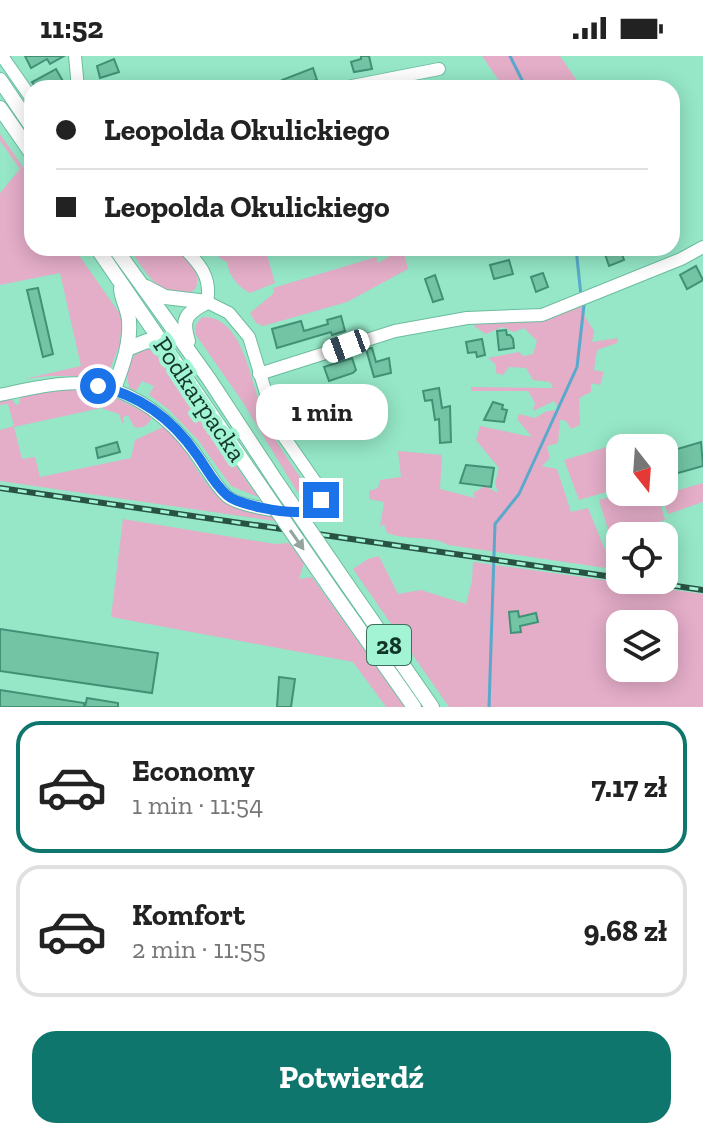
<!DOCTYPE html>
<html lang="pl">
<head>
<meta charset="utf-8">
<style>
  body { margin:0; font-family:"Zilla Slab",serif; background:#f6f6f6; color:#222; height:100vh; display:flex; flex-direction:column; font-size:30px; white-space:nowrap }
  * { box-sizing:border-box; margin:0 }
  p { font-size:26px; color:#767676 }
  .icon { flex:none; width:44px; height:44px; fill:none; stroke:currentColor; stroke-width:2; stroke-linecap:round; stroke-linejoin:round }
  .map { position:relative; height:651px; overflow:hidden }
  .panel { display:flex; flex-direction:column; background:#fff; flex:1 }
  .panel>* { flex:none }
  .hud { position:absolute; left:24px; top:24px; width:656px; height:176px; border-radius:24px; box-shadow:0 4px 20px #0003; display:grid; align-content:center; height:176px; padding:0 32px; background:#fff }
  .needle { width:52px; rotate:163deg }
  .buttons { position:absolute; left:606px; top:378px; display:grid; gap:16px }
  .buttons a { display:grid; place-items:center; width:72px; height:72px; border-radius:16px; background:#fff; box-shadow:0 4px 20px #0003; font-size:40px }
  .end { position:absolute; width:36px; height:36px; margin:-18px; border:10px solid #1a73e8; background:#fff; box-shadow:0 0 0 4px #fff }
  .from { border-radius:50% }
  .bubble { position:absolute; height:56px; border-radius:24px; background:#fff; box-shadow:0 4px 20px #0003; font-size:26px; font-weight:700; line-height:56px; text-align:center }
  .car { position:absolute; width:24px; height:48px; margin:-24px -12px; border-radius:10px; box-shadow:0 0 6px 2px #0007; background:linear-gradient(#fff 24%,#345 0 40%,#fff 0 76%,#345 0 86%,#fff 0) }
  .hud b { display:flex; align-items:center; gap:28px; height:76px; font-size:30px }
  .hud b+b { border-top:2px solid #e0e0e0 }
  .hud i { width:20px; height:20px; background:#222 }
  ul { padding:14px 0 0; list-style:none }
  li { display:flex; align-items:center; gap:24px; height:132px; margin:0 16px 12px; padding:0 16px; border:4px solid #e0e0e0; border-radius:24px }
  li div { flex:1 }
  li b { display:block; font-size:30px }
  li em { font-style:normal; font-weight:700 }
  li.current { border-color:#0f766e }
  li>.icon { width:72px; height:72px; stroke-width:1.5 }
  .cta { display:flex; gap:16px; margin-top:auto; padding:16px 32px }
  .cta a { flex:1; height:92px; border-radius:24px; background:#0f766e; color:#fff; font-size:32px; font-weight:700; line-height:92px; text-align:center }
  .status { display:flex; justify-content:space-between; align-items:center; height:56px; padding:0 40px; background:#fff; direction:ltr }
  .status svg { height:22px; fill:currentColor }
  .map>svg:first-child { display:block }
</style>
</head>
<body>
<div class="status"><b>11:52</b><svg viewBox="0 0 49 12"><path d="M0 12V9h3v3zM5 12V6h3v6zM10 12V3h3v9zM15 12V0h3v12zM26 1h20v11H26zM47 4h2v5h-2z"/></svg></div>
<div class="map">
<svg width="703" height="651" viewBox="0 0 703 651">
  <rect width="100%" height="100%" fill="#95e7c7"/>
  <g fill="#e4adc8" fill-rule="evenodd">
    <polygon points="482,0 560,0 582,32 504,32"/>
    <polygon points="0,78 32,124 32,192 74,192 122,261 120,288 107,320 50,320 24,323 81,310 60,217 0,229 0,137 20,113 0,85"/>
    <path d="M129 192H174C187 201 202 215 196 232 169 258 142 211 129 192Z"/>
    <path d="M241 192H265L275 227 250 237C238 231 229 220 227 206L218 201Z"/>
    <polygon points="403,193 408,213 347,246 263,270 256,267 250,257 274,237 273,232 376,201 378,207"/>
    <path d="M582 245 585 261 594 275 592 286 618 282 617 287 597 294 594 314 604 316 600 329 591 327V336L579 342 580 369 571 373 566 365 560 364 558 387 547 390 550 402 542 410 557 413 571 456 588 452 605 494 615 491 620 494V514L448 489C434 479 407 485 387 477L384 468 380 471 384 446 369 443V435L378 432 380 424 401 421 398 395 442 399 440 433 475 442 473 437 485 430 498 437 495 427 499 412 476 384 480 370 532 381 517 363 519 358 535 362 547 355 560 354 554 345 533 355 535 347 528 335H471V331L553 332 550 326 533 324 526 312 509 311 503 319 496 317V309L488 302 519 296 523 300 533 298 537 285 524 272 514 276 502 271 486 278 474 270 477 259 539 254Z"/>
    <path d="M202 261C246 259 251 334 266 365 276 387 291 408 305 428L298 437 242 345 196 279 195 270Z"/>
    <path d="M142 292 153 294 258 441 231 430 198 384 167 352 149 339 154 330 142 325 136 335 130 332C124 319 130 300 142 292Z"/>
    <path d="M75 333 118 343 150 359 151 363C147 370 142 373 134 371L128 359 123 361 124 367H122L119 358 101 352 14 371 22 403 35 401 40 421 131 402 135 384 163 371C193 393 202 441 239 453 248 456 260 457 270 458L275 465 0 425V374L14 370 8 348 0 349V343L10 341 16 349 19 348 21 339Z"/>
    <polygon points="637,382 641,392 620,392 620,432 579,444 564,404"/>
    <polygon points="703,427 703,446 668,458 661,439"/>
    <polygon points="629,436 657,436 665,464 610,480 599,444"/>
    <polygon points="123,463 275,488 289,487 304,507 299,523 312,521 405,651 386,651 353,606 111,561"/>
    <path d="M379 500 398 538 421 534 466 548 472 525 473 506 703 538V651H449L353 513 368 503ZM620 568H664V612H620Z"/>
  </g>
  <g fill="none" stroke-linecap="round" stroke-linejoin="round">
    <g stroke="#58a9cb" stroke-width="3">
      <polyline points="510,0 526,32"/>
      <polyline points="576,192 581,240"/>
      <polyline points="489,651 495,468 519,438 577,311 584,249"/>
    </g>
  </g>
  <g fill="#73c4a5" stroke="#409276" stroke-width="2">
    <polygon points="25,0 64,0 50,8 47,3 31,12"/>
    <polygon points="361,0 369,0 372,13 354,16 351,6 361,3"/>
    <polygon points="114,3 119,16 100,22 97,10"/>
    <polygon points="313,12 317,24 285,32 282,24"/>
    <polygon points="56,13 64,27 54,32 36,32 32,26"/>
    <polygon points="620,192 624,204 609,210 605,198"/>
    <polygon points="509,204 513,218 494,223 490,209"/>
    <polygon points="696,210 703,224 687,233 680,219"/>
    <polygon points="543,217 548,231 536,236 531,221"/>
    <polygon points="435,219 443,243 433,246 425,223"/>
    <polygon points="38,232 53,298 43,301 27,234"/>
    <polygon points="341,260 345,275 332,279 331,276 277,292 272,273 301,265 304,275 328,268 327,264"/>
    <polygon points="506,274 507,279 510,279 513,283 514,292 499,294 497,275"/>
    <polygon points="482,283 485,299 477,301 476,296 468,297 466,286"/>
    <polygon points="372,292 376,306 389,302 391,317 374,321 366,293"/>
    <polygon points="352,302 356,314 353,317 329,325 324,311"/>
    <polygon points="439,332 442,352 450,350 451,386 440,387 439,363 435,364 432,344 425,345 423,335"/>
    <polygon points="493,346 503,349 502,353 507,354 504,366 484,364"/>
    <polygon points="117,386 120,396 98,402 96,392"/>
    <polygon points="701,386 703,410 664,421 664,397"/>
    <polygon points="466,409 494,412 491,431 460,427"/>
    <polygon points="518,555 519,561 536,557 538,566 520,570 521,576 511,577 509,556"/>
    <polygon points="0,573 158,597 152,637 0,615"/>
    <polygon points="279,621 295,623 291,651 277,651"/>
    <polygon points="0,634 84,647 84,651 0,651"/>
    <polygon points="87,642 118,647 118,651 85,651"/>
  </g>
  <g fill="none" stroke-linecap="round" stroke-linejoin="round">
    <defs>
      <g id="minor">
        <polyline points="2,0 32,43"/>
        <polyline points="75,0 78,32"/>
        <polyline points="342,32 439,13"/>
        <polyline points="259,318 395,275 467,262 542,259 681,203 703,191"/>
        <path d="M0 339C36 331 79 320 115 334 153 348 180 373 202 407 210 418 217 432 228 441 240 450 284 457 299 456 305 456 312 453 317 451L321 444 316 427 282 378 272 357 249 281 229 257 207 246C212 222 200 208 184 192"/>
      </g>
      <g id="major">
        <polyline points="0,24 32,71"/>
        <polyline points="0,52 32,98"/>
        <polyline points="97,192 263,434"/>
        <polyline points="115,192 209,323 276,425"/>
        <polyline points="146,231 165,241 207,246"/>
        <path d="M188 285C181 263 186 257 207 246"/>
        <polyline points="127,293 147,285 163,287"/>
        <path d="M114 333C122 311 131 288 129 264 128 253 122 244 121 233"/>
        <polyline points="346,527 432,651"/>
        <polyline points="331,533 414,651"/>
      </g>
    </defs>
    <use href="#minor" stroke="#6cbd9f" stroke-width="14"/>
    <use href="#major" stroke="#6cbd9f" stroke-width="16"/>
    <use href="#minor" stroke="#fff" stroke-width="12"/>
    <use href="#major" stroke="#fff" stroke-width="14"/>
    <defs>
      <g id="rail">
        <polyline points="0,432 620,522"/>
        <polyline points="636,524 703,534"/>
      </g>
    </defs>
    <use href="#rail" stroke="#285344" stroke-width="6"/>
    <use href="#rail" stroke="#a2f4d4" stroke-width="3" stroke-dasharray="9" stroke-linecap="butt"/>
    <defs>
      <g id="major-bridge">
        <polyline points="276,425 346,527"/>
        <polyline points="263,434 331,533"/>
      </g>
    </defs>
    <use href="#major-bridge" stroke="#6cbd9f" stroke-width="16" stroke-linecap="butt"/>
    <use href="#major-bridge" stroke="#fff" stroke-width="14"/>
  </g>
  <defs><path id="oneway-solid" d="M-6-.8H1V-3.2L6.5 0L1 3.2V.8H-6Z" transform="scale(2)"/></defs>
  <use fill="#94a49f" href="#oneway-solid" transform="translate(297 484) rotate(55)"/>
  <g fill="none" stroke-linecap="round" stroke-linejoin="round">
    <path stroke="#1a73e8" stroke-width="10" d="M98 330C140 339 173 364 197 399 207 413 214 428 227 439 238 449 283 457 299 456 305 456 311 453 317 451L321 444"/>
  </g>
  <g text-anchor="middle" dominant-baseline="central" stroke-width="8" stroke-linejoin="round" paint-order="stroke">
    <rect fill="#a2f4d4" stroke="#3d6e5c" stroke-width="2" x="367" y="569" width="44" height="40" rx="6"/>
    <g font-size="24" font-weight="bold" fill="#123529">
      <text x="389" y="589">28</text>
    </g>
    <g font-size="26" fill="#123529" stroke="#a2f4d4">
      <text transform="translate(200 343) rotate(56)">Podkarpacka</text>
    </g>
  </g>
</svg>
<div class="buttons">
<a><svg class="needle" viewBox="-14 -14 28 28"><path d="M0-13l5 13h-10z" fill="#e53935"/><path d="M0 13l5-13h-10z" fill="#767676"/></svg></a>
<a><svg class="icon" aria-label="locate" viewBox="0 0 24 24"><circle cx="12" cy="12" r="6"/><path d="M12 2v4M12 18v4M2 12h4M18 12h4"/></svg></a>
<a><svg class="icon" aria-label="layers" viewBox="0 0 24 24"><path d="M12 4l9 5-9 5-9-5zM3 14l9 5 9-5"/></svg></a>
</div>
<i class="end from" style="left:98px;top:330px"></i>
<i class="end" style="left:321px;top:444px"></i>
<div class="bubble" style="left:256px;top:328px;width:132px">1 min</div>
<i class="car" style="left:346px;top:290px;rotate:250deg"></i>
<div class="hud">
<b><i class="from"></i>Leopolda Okulickiego</b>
<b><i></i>Leopolda Okulickiego</b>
</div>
</div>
<section class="panel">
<ul>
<li class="current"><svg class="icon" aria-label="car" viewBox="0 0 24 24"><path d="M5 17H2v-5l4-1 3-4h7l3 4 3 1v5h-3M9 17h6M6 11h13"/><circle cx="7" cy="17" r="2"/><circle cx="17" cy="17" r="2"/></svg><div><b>Economy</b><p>1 min · 11:54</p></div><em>7.17 zł</em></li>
<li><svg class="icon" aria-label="car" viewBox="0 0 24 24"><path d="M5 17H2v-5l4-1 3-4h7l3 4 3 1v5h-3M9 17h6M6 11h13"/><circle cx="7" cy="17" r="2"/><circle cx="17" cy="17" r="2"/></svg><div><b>Komfort</b><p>2 min · 11:55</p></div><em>9.68 zł</em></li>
</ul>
<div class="cta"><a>Potwierdź</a></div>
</section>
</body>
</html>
